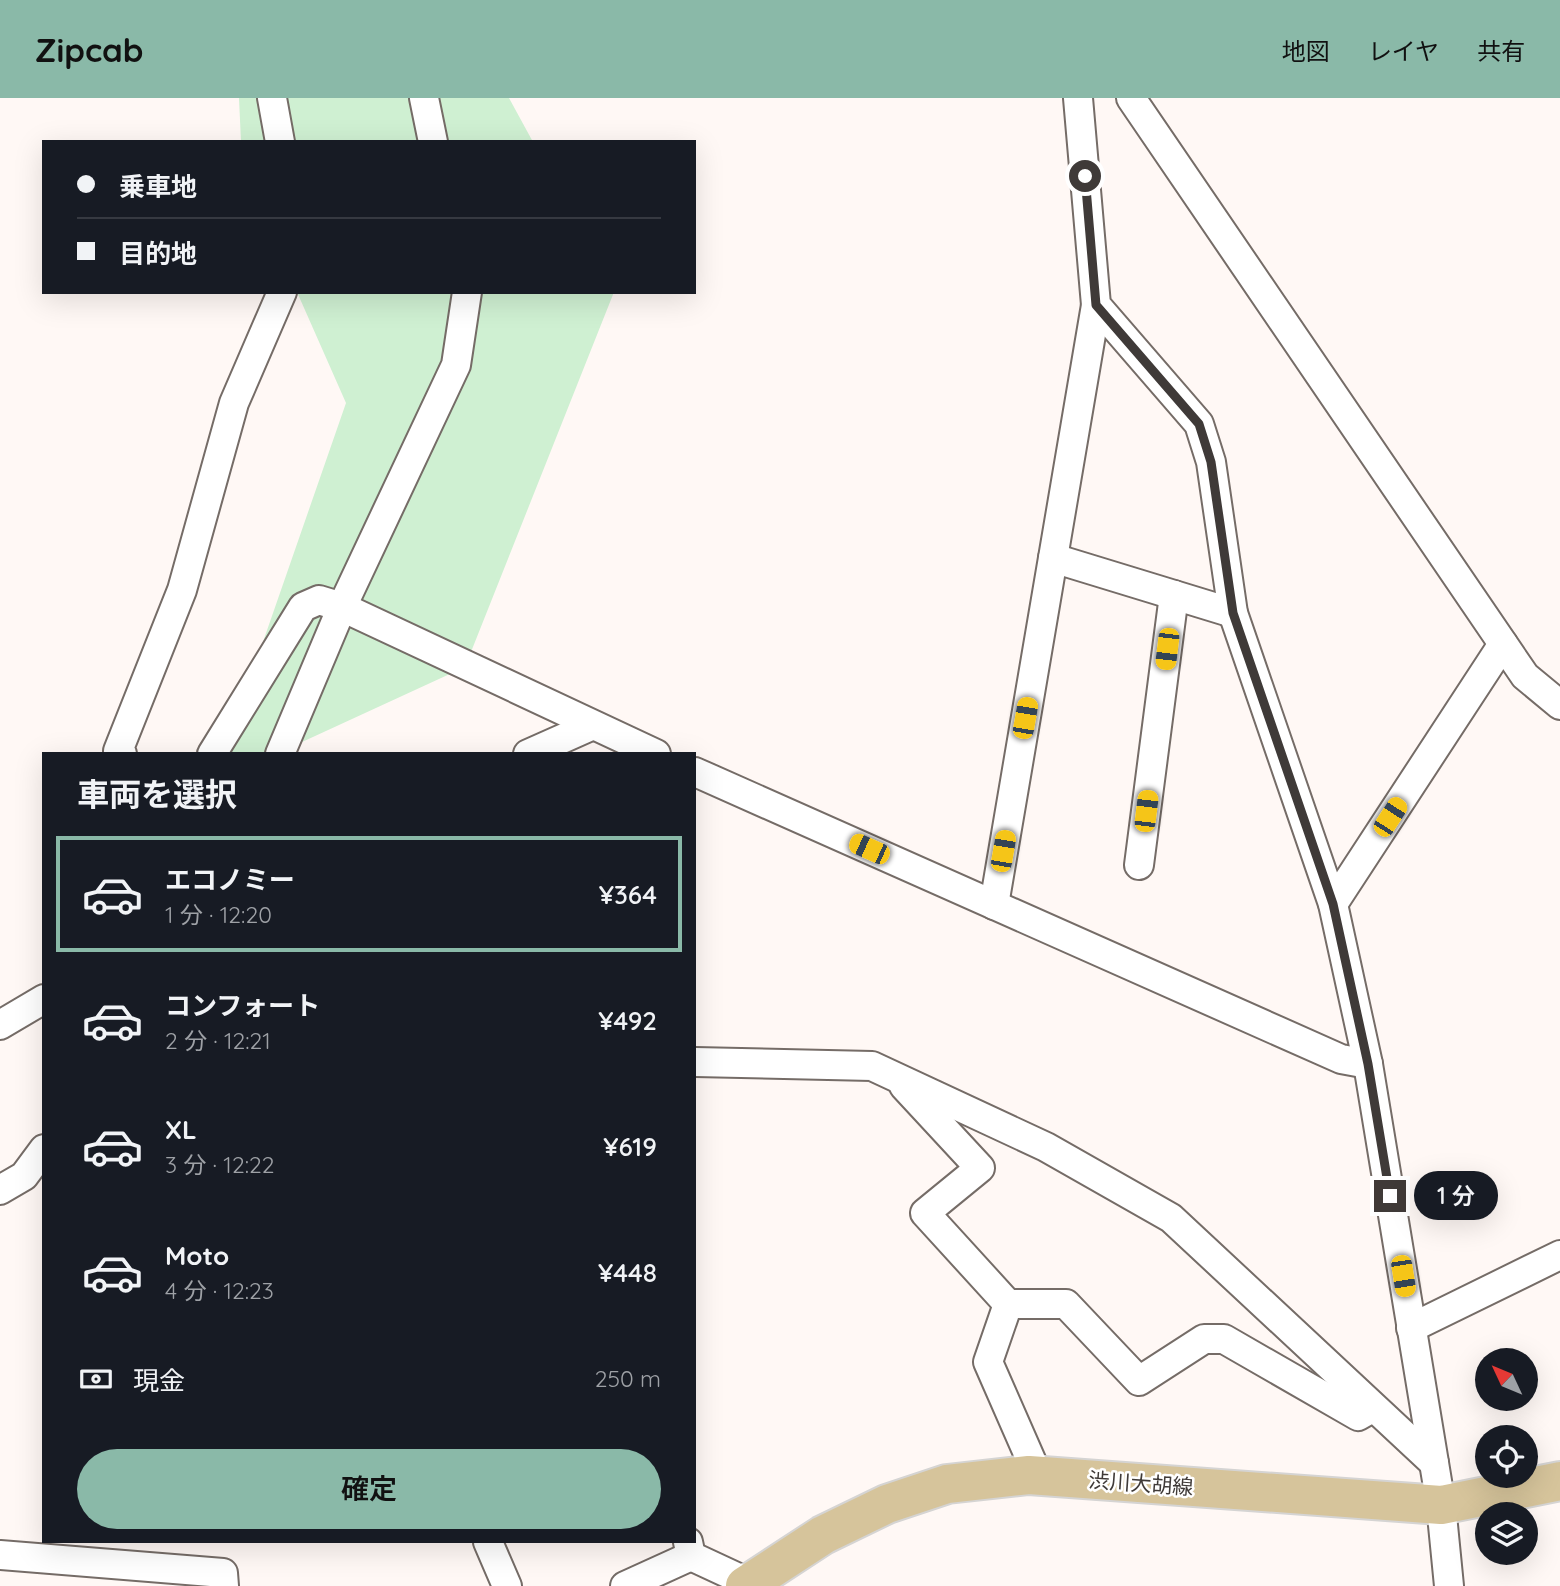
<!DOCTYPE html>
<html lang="ja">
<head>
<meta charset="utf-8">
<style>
  body { margin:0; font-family:Quicksand,"Noto Sans JP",sans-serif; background:#242831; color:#f1f3f6; height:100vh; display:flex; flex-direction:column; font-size:26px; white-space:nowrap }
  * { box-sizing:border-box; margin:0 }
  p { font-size:23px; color:#9ea1a6 }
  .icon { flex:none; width:38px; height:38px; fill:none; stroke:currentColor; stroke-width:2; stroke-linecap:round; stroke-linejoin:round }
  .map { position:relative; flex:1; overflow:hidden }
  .details { position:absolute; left:42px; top:654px; width:654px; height:791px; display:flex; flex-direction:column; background:#171b24; border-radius:0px; box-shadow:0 7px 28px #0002 }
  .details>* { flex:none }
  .guide { position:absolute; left:42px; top:42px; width:654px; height:154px; border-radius:0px; box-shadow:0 7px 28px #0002; display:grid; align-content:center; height:154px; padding:0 35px; background:#171b24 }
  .needle { width:46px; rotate:314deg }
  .tools { position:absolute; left:1475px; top:1250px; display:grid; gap:14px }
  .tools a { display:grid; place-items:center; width:63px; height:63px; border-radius:50%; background:#171b24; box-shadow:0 7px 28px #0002; font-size:35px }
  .end { position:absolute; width:32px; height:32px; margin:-16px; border:9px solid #3f3a38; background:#fff; box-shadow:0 0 0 4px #fff }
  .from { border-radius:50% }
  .bubble { position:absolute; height:49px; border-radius:24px; background:#171b24; box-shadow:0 7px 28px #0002; font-size:23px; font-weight:600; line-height:49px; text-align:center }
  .car { position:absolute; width:21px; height:42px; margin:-21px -10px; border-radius:9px; box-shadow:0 0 5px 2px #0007; background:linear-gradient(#f5c518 24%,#345 0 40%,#f5c518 0 76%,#345 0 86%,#f5c518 0) }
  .guide b { display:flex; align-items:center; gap:24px; height:66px; font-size:26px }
  .guide b+b { border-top:2px solid #363941 }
  .guide i { width:18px; height:18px; background:#f1f3f6 }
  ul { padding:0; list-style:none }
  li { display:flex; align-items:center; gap:21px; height:116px; margin:0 14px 10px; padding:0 21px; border:4px solid transparent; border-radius:0px }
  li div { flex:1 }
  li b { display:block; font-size:26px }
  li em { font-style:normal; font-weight:600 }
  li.current { border-color:#8ab9a8 }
  li>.icon { width:63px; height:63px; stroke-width:1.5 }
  h2 { padding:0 35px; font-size:32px; line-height:84px }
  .pay { display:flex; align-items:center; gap:18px; height:77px; padding:0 35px; font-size:26px }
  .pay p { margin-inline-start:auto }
  .action { display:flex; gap:14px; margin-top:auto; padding:14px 35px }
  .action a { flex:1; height:80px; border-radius:42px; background:#8ab9a8; color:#111; font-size:28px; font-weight:600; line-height:80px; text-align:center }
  header { display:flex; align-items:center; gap:42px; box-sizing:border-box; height:98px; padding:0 35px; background:#8ab9a8; color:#111 }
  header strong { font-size:33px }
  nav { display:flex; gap:38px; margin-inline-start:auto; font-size:24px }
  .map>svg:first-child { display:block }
</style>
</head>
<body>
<header>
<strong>Zipcab</strong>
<nav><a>地図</a><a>レイヤ</a><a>共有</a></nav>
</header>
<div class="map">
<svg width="1560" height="1488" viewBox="0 0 1560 1488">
  <rect width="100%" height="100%" fill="#fff8f5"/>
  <g fill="#cff0d2">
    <polygon points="239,0 509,0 533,44 241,44"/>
    <polygon points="297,194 614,194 465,569 276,656 224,656 346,305"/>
  </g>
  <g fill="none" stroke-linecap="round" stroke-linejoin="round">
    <defs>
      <g id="minor">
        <polyline points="272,0 280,44"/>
        <polyline points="424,0 433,44"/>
        <polyline points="1078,0 1096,207 1199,326 1211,364 1233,515 1333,806 1368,966 1441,1407 1449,1488"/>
        <polyline points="1131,0 1525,578 1560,607"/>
        <polyline points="1053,460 1233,515"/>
        <polyline points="122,656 118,653 182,492 234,305 282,194"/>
        <polyline points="212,656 303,509 319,502 342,509 656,656"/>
        <polyline points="280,656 342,509 456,267 467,194"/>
        <polyline points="528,656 591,628"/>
        <polyline points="695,674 1341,961 1368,966"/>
        <polyline points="1139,767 1174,497"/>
        <polyline points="1333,806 1503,546"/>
        <polyline points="994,807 1096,207"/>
        <polyline points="0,927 44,901"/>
        <polyline points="695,964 872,968 1046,1049 1171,1120 1434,1365"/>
        <polyline points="904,988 980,1070 925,1115 1008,1206 988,1264 1038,1378"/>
        <polyline points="0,1092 24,1078 44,1051"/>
        <polyline points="1008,1206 1066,1206 1139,1283 1204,1241 1224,1241 1358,1318 1372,1310"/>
        <polyline points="1411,1230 1560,1157"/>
        <polyline points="488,1444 507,1488"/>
        <polyline points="688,1444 691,1458 749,1485"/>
        <polyline points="0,1457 223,1475 224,1488"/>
        <polyline points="625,1488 691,1458"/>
      </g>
      <polyline id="primary" points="745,1488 823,1437 887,1406 947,1386 1029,1377 1441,1407 1560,1383"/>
    </defs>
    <use href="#minor" stroke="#756c67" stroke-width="32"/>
    <use href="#primary" stroke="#d5d4d3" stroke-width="42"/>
    <use href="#minor" stroke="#fff" stroke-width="28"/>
    <use href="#primary" stroke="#d6c49b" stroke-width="38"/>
  </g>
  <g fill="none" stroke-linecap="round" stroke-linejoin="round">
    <polyline stroke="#3f3a38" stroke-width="9" points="1085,78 1096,207 1199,326 1211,364 1233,515 1333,806 1368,966 1390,1098"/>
  </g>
  <g text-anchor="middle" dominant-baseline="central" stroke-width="5" stroke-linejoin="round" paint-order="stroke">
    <g font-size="21" fill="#3f3a38" stroke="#fff">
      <text transform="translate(1141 1385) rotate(4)">渋川大胡線</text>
    </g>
  </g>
</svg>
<div class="tools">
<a><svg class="needle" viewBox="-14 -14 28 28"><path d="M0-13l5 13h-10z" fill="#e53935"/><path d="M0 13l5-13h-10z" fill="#9ea1a6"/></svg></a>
<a><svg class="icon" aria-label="locate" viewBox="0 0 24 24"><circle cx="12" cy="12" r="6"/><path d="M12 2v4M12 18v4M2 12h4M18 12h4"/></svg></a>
<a><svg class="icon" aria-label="layers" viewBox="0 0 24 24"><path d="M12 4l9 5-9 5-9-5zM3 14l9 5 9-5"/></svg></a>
</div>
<i class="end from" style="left:1085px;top:78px"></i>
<i class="end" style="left:1390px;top:1098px"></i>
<div class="bubble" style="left:1414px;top:1073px;width:84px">1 分</div>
<i class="car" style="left:1167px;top:551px;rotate:187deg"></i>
<i class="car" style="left:1025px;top:620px;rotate:10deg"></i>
<i class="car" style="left:1146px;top:713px;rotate:7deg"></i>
<i class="car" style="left:1390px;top:719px;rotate:33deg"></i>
<i class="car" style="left:869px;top:751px;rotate:294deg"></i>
<i class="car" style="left:1003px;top:753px;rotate:10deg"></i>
<i class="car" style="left:1403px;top:1178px;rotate:171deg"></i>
<div class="guide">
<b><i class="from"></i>乗車地</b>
<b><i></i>目的地</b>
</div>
<section class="details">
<h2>車両を選択</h2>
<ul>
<li class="current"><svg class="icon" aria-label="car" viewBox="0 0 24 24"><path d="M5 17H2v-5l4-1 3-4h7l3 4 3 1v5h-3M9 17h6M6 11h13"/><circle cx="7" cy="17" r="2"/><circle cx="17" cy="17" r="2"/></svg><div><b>エコノミー</b><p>1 分 · 12:20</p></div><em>¥364</em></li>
<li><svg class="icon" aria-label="car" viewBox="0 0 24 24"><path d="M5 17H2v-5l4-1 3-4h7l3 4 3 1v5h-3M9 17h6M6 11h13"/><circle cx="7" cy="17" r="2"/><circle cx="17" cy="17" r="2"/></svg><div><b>コンフォート</b><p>2 分 · 12:21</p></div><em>¥492</em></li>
<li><svg class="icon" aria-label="car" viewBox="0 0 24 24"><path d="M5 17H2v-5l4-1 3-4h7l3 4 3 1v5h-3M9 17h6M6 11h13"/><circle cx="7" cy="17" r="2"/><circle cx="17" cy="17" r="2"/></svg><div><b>XL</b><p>3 分 · 12:22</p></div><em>¥619</em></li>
<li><svg class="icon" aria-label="car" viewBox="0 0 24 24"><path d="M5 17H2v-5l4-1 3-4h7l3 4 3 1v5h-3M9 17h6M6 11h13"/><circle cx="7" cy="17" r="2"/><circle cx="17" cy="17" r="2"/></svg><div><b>Moto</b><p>4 分 · 12:23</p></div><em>¥448</em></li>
</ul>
<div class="pay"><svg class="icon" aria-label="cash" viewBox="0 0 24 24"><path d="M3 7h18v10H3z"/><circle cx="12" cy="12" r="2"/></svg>現金<p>250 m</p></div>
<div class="action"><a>確定</a></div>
</section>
</div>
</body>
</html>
